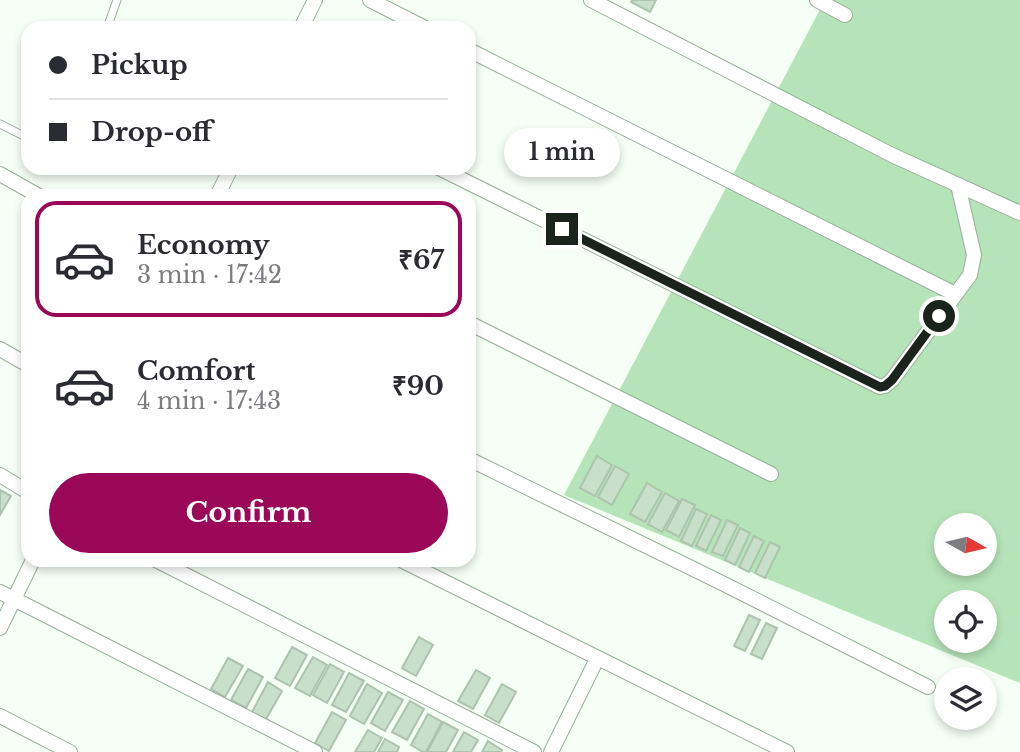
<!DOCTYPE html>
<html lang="en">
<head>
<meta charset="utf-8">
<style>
  body { margin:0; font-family:"Libre Baskerville",serif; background:#f7f7f7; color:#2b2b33; height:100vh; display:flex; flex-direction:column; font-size:26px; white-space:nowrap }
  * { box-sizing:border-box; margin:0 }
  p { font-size:23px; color:#7c7c81 }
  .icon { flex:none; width:38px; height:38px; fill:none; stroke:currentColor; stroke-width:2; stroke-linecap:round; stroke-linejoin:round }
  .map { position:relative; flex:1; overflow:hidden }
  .side { position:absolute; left:21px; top:189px; width:455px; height:378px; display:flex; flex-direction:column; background:#fff; border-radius:21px; box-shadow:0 4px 10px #0003 }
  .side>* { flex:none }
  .banner { position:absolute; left:21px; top:21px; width:455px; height:154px; border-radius:21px; box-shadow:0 4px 10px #0003; display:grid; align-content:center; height:154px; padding:0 28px; background:#fff }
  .needle { width:46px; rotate:98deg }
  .tools { position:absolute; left:934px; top:513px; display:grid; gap:14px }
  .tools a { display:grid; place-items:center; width:63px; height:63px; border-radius:50%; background:#fff; box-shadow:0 4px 10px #0003; font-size:35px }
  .end { position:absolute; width:32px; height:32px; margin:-16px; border:9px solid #1b241c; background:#fff; box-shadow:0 0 0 4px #fff }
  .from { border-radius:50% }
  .bubble { position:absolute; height:49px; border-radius:24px; background:#fff; box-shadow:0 4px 10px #0003; font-size:23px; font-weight:800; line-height:49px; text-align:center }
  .banner b { display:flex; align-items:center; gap:24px; height:66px; font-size:26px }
  .banner b+b { border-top:2px solid #e1e1e2 }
  .banner i { width:18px; height:18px; background:#2b2b33 }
  ul { padding:12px 0 0; list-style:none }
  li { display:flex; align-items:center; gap:21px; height:116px; margin:0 14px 10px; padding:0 14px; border:4px solid transparent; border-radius:21px }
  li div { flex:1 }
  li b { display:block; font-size:26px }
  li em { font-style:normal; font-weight:800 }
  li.current { border-color:#9b0858 }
  li>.icon { width:63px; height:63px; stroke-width:1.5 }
  .cta { display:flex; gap:14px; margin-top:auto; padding:14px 28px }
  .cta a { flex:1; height:80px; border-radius:42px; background:#9b0858; color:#fff; font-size:28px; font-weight:800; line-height:80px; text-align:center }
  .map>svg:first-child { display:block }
</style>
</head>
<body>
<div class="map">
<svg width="1020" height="752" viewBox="0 0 1020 752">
  <rect width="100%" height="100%" fill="#f5fff5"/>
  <path fill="#b6e4b9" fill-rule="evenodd" d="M825 0H1020V683L564 495ZM947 525H985V564H947ZM947 602H985V640H947Z"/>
  <g fill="#c8e0c9" stroke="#acc3ad" stroke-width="2">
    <polygon points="633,0 656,0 650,12 631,2"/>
    <polygon points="597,456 612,465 595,496 580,488"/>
    <polygon points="615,466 629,474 612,505 598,497"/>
    <polygon points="647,483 662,492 645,522 630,514"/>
    <polygon points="0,490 11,496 0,515"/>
    <polygon points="665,493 679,501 662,532 648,524"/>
    <polygon points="682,499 695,505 679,537 666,530"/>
    <polygon points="696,509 707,514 692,546 681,541"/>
    <polygon points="711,515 721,520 706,551 696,546"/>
    <polygon points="727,520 738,525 723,556 712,552"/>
    <polygon points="740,528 750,533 735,565 725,560"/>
    <polygon points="754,536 764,541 749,572 739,567"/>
    <polygon points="770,542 780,547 765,578 755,573"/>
    <polygon points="749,615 760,620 745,651 734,646"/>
    <polygon points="766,623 777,628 762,659 751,654"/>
    <polygon points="419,637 433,645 416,676 402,668"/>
    <polygon points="292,647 307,655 290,686 275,678"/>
    <polygon points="313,657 327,665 310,696 295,688"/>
    <polygon points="228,658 243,666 225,697 211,689"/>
    <polygon points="330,664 344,672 327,703 313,695"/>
    <polygon points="248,669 263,677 246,708 231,700"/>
    <polygon points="476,670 490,678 473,709 458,701"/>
    <polygon points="349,673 364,681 346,712 332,705"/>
    <polygon points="268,682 282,691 265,721 251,714"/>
    <polygon points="367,684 382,693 364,724 350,716"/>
    <polygon points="502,684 516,692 499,723 485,715"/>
    <polygon points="388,692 403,700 385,731 371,723"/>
    <polygon points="410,701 424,709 407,740 392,732"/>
    <polygon points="332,712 346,720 329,751 315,743"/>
    <polygon points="428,714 442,722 426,752 423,752 411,745"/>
    <polygon points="443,722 458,730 446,752 427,752"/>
    <polygon points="368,730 382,738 374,752 355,752"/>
    <polygon points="464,732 478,740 471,752 453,752"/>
    <polygon points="385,739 399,747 397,752 378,752"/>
    <polygon points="488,741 502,750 501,752 482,752"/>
  </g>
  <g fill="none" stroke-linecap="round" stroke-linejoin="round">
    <defs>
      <g id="lane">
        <polyline points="107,28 117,0"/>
        <polyline points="0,124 28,138"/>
      </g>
      <g id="street">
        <polyline points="370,0 425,28"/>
        <polyline points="591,0 892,155 1020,213"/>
        <polyline points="817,0 845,15"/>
        <polyline points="301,28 315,0"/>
        <polyline points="469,50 955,294"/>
        <polyline points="439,168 880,387 885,386 892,380 970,275 974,255 958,185"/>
        <polyline points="0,174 39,196"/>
        <polyline points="217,196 231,168"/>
        <polyline points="469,323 771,474"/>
        <polyline points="0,349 28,365"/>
        <polyline points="469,459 722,583 928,687"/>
        <polyline points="0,475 28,492"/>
        <polyline points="156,560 534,752"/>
        <polyline points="401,560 787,752"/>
        <polyline points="0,592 315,752"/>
        <polyline points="0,628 33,560"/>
        <polyline points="0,716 70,752"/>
        <polyline points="551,752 597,659"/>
      </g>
    </defs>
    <use href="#lane" stroke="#98af99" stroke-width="9"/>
    <use href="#street" stroke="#98af99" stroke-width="16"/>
    <use href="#lane" stroke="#fff" stroke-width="7"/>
    <use href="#street" stroke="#fff" stroke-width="14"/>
  </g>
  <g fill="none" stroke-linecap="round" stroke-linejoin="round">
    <polyline stroke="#1b241c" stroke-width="9" points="562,229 880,387 885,386 892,380 939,316"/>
  </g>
</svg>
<div class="tools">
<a><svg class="needle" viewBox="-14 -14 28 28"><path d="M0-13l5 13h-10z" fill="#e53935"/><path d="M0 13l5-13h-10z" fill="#7c7c81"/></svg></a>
<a><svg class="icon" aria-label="locate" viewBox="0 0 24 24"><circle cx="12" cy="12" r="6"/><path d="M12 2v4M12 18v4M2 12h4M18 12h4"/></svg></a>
<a><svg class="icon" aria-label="layers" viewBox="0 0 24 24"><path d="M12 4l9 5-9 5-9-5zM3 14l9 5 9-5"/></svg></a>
</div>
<i class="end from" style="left:939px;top:316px"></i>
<i class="end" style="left:562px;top:229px"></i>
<div class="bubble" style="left:504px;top:128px;width:116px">1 min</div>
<div class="banner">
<b><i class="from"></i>Pickup</b>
<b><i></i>Drop-off</b>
</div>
<section class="side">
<ul>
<li class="current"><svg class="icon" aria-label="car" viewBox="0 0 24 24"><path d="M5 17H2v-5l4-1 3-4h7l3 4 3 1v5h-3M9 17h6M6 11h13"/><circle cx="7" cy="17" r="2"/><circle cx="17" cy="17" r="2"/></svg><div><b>Economy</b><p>3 min · 17:42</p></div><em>₹67</em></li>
<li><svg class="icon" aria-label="car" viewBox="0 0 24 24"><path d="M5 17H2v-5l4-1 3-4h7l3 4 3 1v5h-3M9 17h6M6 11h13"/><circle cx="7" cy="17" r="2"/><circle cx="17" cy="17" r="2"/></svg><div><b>Comfort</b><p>4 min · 17:43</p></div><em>₹90</em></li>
</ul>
<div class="cta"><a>Confirm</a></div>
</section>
</div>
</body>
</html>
